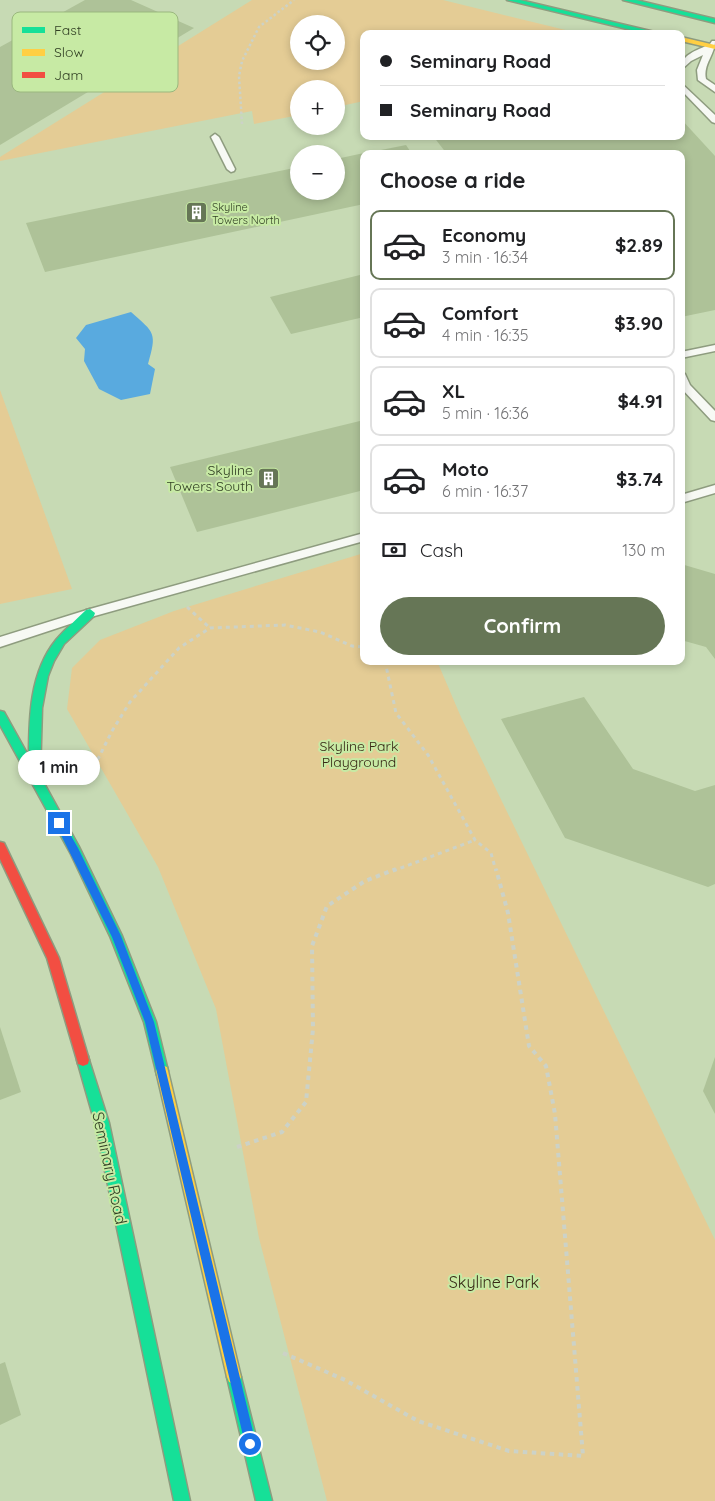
<!DOCTYPE html>
<html lang="en">
<head>
<meta charset="utf-8">
<style>
  body { margin:0; font-family:Quicksand,sans-serif; background:#f6f6f6; color:#202124; height:100vh; display:flex; flex-direction:column; font-size:19px; white-space:nowrap }
  * { box-sizing:border-box; margin:0 }
  p { font-size:16px; color:#757577 }
  .icon { flex:none; width:28px; height:28px; fill:none; stroke:currentColor; stroke-width:2; stroke-linecap:round; stroke-linejoin:round }
  .map { position:relative; flex:1; overflow:hidden }
  .side { position:absolute; left:360px; top:150px; width:325px; height:515px; display:flex; flex-direction:column; background:#fff; border-radius:10px; box-shadow:0 2px 8px #0003 }
  .side>* { flex:none }
  .hud { position:absolute; left:360px; top:30px; width:325px; height:110px; border-radius:10px; box-shadow:0 2px 8px #0003; display:grid; align-content:center; height:110px; padding:0 20px; background:#fff }
  .fabs { position:absolute; left:290px; top:15px; display:grid; gap:10px }
  .fabs a { display:grid; place-items:center; width:55px; height:55px; border-radius:50%; background:#fff; box-shadow:0 2px 8px #0003; font-size:25px }
  .end { position:absolute; width:22px; height:22px; margin:-11px; border:6px solid #1a73e8; background:#fff; box-shadow:0 0 0 2px #fff }
  .from { border-radius:50% }
  .bubble { position:absolute; height:35px; border-radius:18px; background:#fff; box-shadow:0 2px 8px #0003; font-size:16px; font-weight:700; line-height:35px; text-align:center }
  .hud b { display:flex; align-items:center; gap:18px; height:48px; font-size:19px }
  .hud b+b { border-top:1px solid #e0e0e0 }
  .hud i { width:12px; height:12px; background:#202124 }
  ul { padding:0; list-style:none }
  li { display:flex; align-items:center; gap:15px; height:70px; margin:0 10px 8px; padding:0 10px; border:2px solid #e0e0e0; border-radius:10px }
  li div { flex:1 }
  li b { display:block; font-size:19px }
  li em { font-style:normal; font-weight:700 }
  li.current { border-color:#667656 }
  li>.icon { width:45px; height:45px; stroke-width:1.5 }
  h2 { padding:0 20px; font-size:22px; line-height:60px }
  .pay { display:flex; align-items:center; gap:12px; height:55px; padding:0 20px; font-size:19px }
  .pay p { margin-inline-start:auto }
  .cta { display:flex; gap:10px; margin-top:auto; padding:10px 20px }
  .cta a { flex:1; height:58px; border-radius:30px; background:#667656; color:#fff; font-size:20px; font-weight:700; line-height:58px; text-align:center }
  .map>svg:first-child { display:block }
</style>
</head>
<body>
<div class="map">
<svg width="715" height="1501" viewBox="0 0 715 1501">
  <rect width="100%" height="100%" fill="#c7dab4"/>
  <g fill="#e4cc95" fill-rule="evenodd">
    <path d="M252 0H443L582 34H364V101L336 107V89H299V115L254 124 252 111 0 161V157ZM299 24H336V61H299Z"/>
    <polygon points="0,390 72,589 0,604"/>
    <polygon points="364,553 364,661 437,661 461,717 715,1240 715,1501 327,1501 259,1238 216,1009 158,867 67,709 72,668 100,640 174,611"/>
  </g>
  <path fill="#59aadf" d="M131 312C155 333 157 333 148 364L155 369 150 394 121 400 99 389 84 361 85 349 76 338 86 325Z"/>
  <g fill="#aec298">
    <polygon points="85,0 131,0 194,28 0,145 0,47"/>
    <polygon points="681,119 715,156 715,310 681,317 681,154 447,154 433,136 681,136"/>
    <polygon points="406,145 412,154 366,154 366,153"/>
    <polygon points="364,153 364,204 45,272 26,223 299,167 299,191 336,191 336,159"/>
    <polygon points="364,274 364,317 291,334 270,297"/>
    <polygon points="364,420 364,490 197,532 170,467"/>
    <polygon points="681,564 715,574 715,659 706,647 681,640"/>
    <polygon points="584,697 633,769 695,791 715,785 715,884 708,887 565,838 501,719"/>
    <polygon points="0,1027 21,1092 0,1100"/>
    <polygon points="715,1057 715,1114 703,1091"/>
    <polygon points="5,1362 21,1415 0,1425 0,1364"/>
  </g>
  <g fill="none" stroke-linecap="round" stroke-linejoin="round">
    <defs>
      <g id="lane">
        <path d="M712 41H715C715 55 703 64 706 79L715 85V92L698 80 697 70 703 55 691 61 681 70C681 54 696 51 710 44Z"/>
        <polygon points="681,83 715,115 715,123 712,122 681,90"/>
        <polygon points="215,134 219,137 235,169 234,171 231,172 227,169 211,137"/>
        <polygon points="715,345 715,351 681,358 681,352"/>
        <polygon points="681,373 685,374 690,385 715,411 715,421 711,420 682,389"/>
        <polygon points="715,485 715,493 681,503 681,495"/>
        <polygon points="364,533 364,541 91,617 0,647 0,637 90,609"/>
      </g>
      <g id="fast">
        <polygon points="507,0 520,0 663,34 648,34"/>
        <polygon points="623,0 636,0 715,19 715,23"/>
        <path d="M90 609 95 613 94 616 64 644 54 661 48 676 42 708 40 776 79 847 122 936 156 1022 168 1071 167 1075 162 1077 157 1075 156 1071 144 1022 110 936 71 854 0 725V711L4 712 29 757C29 717 30 672 56 640 65 629 76 620 86 610Z"/>
        <polygon points="83,1054 88,1056 89,1060 109,1123 190,1501 174,1501 95,1123 77,1060 78,1056"/>
        <polygon points="234,1370 239,1372 241,1377 272,1501 256,1501 227,1377 229,1372"/>
      </g>
      <g id="slow">
        <polygon points="681,37 715,45 715,49 681,41"/>
        <polygon points="162,1065 167,1067 168,1071 241,1377 239,1382 234,1384 229,1382 227,1377 156,1071 157,1067"/>
      </g>
      <polygon id="jam" points="0,842 4,843 59,958 89,1060 88,1064 83,1066 78,1064 77,1060 47,958 0,859"/>
    </defs>
    <use href="#lane" stroke="#8e9c7f" stroke-width="3"/>
    <use href="#fast" stroke="#8e9c7f" stroke-width="3"/>
    <use href="#slow" stroke="#8e9c7f" stroke-width="3"/>
    <use href="#jam" stroke="#8e9c7f" stroke-width="3"/>
    <polyline stroke="#ccd2c7" stroke-width="2.5" stroke-dasharray="2.5 2.5" stroke-linecap="butt" points="242,124 239,76 242,61 259,27 294,0"/>
    <g stroke="#ccd2c7" stroke-width="3" stroke-dasharray="4 4" stroke-linecap="butt">
      <polyline points="187,607 210,628"/>
      <polyline points="385,661 396,713 428,755 475,840 491,853 496,871"/>
      <polyline points="94,767 112,731 130,702 179,648 210,628 285,625 320,632 352,646 364,647"/>
      <polyline points="393,871 475,840"/>
    </g>
    <g stroke="#ccd2c7" stroke-width="4" stroke-dasharray="4.5 4.5" stroke-linecap="butt">
      <polyline points="237,1147 282,1132 306,1102 313,1029 312,946 327,906 365,881 396,869"/>
      <polyline points="283,1353 345,1380 418,1421 509,1451 583,1456 555,1114 546,1066 529,1046 508,913 496,869"/>
    </g>
    <use href="#lane" fill="#f7f9f4" fill-rule="evenodd"/>
    <use href="#fast" fill="#16e098" fill-rule="evenodd"/>
    <use href="#slow" fill="#ffcf43" fill-rule="evenodd"/>
    <use href="#jam" fill="#f24e42" fill-rule="evenodd"/>
  </g>
  <polygon fill="#1a73e8" points="59,819 62,820 78,848 121,936 154,1022 256,1444 254,1447 250,1449 247,1447 245,1444 145,1022 112,937 55,823"/>
  <defs>
    <symbol id="building-square" viewBox="-11 -11 22 22"><rect x="-9" y="-9" width="18" height="18" rx="4" fill="#667656" stroke="#c7eaa4"/><path d="M-4-6H4V6H1V3H-1V6H-4ZM-2.5-4.3h1.7v1.8h-1.7ZM.8-4.3h1.7v1.8H.8ZM-2.5-1h1.7V.8h-1.7ZM.8-1h1.7V.8H.8Z" fill="#fff"/></symbol>
  </defs>
  <g fill-rule="evenodd">
    <use href="#building-square" x="184" y="200" width="25" height="25"/>
    <use href="#building-square" x="256" y="466" width="25" height="25"/>
  </g>
  <g text-anchor="middle" dominant-baseline="central" stroke-width="4" stroke-linejoin="round" paint-order="stroke">
    <g font-size="11" fill="#324024" stroke="#c7eaa4" text-anchor="start">
      <text x="212" y="207">Skyline<tspan x="212" dy="13">Towers North</tspan></text>
    </g>
    <g font-size="14" fill="#324024" stroke="#c7eaa4" text-anchor="end">
      <text x="253" y="470">Skyline<tspan x="253" dy="16">Towers South</tspan></text>
    </g>
    <g font-size="14" fill="#382815" stroke="#c7eaa4">
      <text x="359" y="746">Skyline Park<tspan x="359" dy="16">Playground</tspan></text>
    </g>
    <g font-size="16" fill="#324024" stroke="#c7eaa4">
      <text transform="translate(110 1168) rotate(78)">Seminary Road</text>
    </g>
    <g font-size="16" fill="#382815" stroke="#c7eaa4">
      <text x="494" y="1282">Skyline Park</text>
    </g>
  </g>
  <rect x="12" y="12" width="166" height="80" rx="8" fill="#c7eaa4" stroke="#9ab77e" stroke-width="1"/>
  <rect x="22" y="27" width="23" height="6" fill="#16e098"/>
  <rect x="22" y="49" width="23" height="7" fill="#ffcf43"/>
  <rect x="22" y="72" width="23" height="6" fill="#f24e42"/>
  <g font-size="14" fill="#324024">
    <text x="54" y="35">Fast</text>
    <text x="54" y="57">Slow</text>
    <text x="54" y="80">Jam</text>
  </g>
</svg>
<div class="fabs">
<a><svg class="icon" aria-label="locate" viewBox="0 0 24 24"><circle cx="12" cy="12" r="6"/><path d="M12 2v4M12 18v4M2 12h4M18 12h4"/></svg></a>
<a>+</a>
<a>−</a>
</div>
<i class="end from" style="left:250px;top:1444px"></i>
<i class="end" style="left:59px;top:823px"></i>
<div class="bubble" style="left:18px;top:750px;width:82px">1 min</div>
<div class="hud">
<b><i class="from"></i>Seminary Road</b>
<b><i></i>Seminary Road</b>
</div>
<section class="side">
<h2>Choose a ride</h2>
<ul>
<li class="current"><svg class="icon" aria-label="car" viewBox="0 0 24 24"><path d="M5 17H2v-5l4-1 3-4h7l3 4 3 1v5h-3M9 17h6M6 11h13"/><circle cx="7" cy="17" r="2"/><circle cx="17" cy="17" r="2"/></svg><div><b>Economy</b><p>3 min · 16:34</p></div><em>$2.89</em></li>
<li><svg class="icon" aria-label="car" viewBox="0 0 24 24"><path d="M5 17H2v-5l4-1 3-4h7l3 4 3 1v5h-3M9 17h6M6 11h13"/><circle cx="7" cy="17" r="2"/><circle cx="17" cy="17" r="2"/></svg><div><b>Comfort</b><p>4 min · 16:35</p></div><em>$3.90</em></li>
<li><svg class="icon" aria-label="car" viewBox="0 0 24 24"><path d="M5 17H2v-5l4-1 3-4h7l3 4 3 1v5h-3M9 17h6M6 11h13"/><circle cx="7" cy="17" r="2"/><circle cx="17" cy="17" r="2"/></svg><div><b>XL</b><p>5 min · 16:36</p></div><em>$4.91</em></li>
<li><svg class="icon" aria-label="car" viewBox="0 0 24 24"><path d="M5 17H2v-5l4-1 3-4h7l3 4 3 1v5h-3M9 17h6M6 11h13"/><circle cx="7" cy="17" r="2"/><circle cx="17" cy="17" r="2"/></svg><div><b>Moto</b><p>6 min · 16:37</p></div><em>$3.74</em></li>
</ul>
<div class="pay"><svg class="icon" aria-label="cash" viewBox="0 0 24 24"><path d="M3 7h18v10H3z"/><circle cx="12" cy="12" r="2"/></svg>Cash<p>130 m</p></div>
<div class="cta"><a>Confirm</a></div>
</section>
</div>
</body>
</html>
